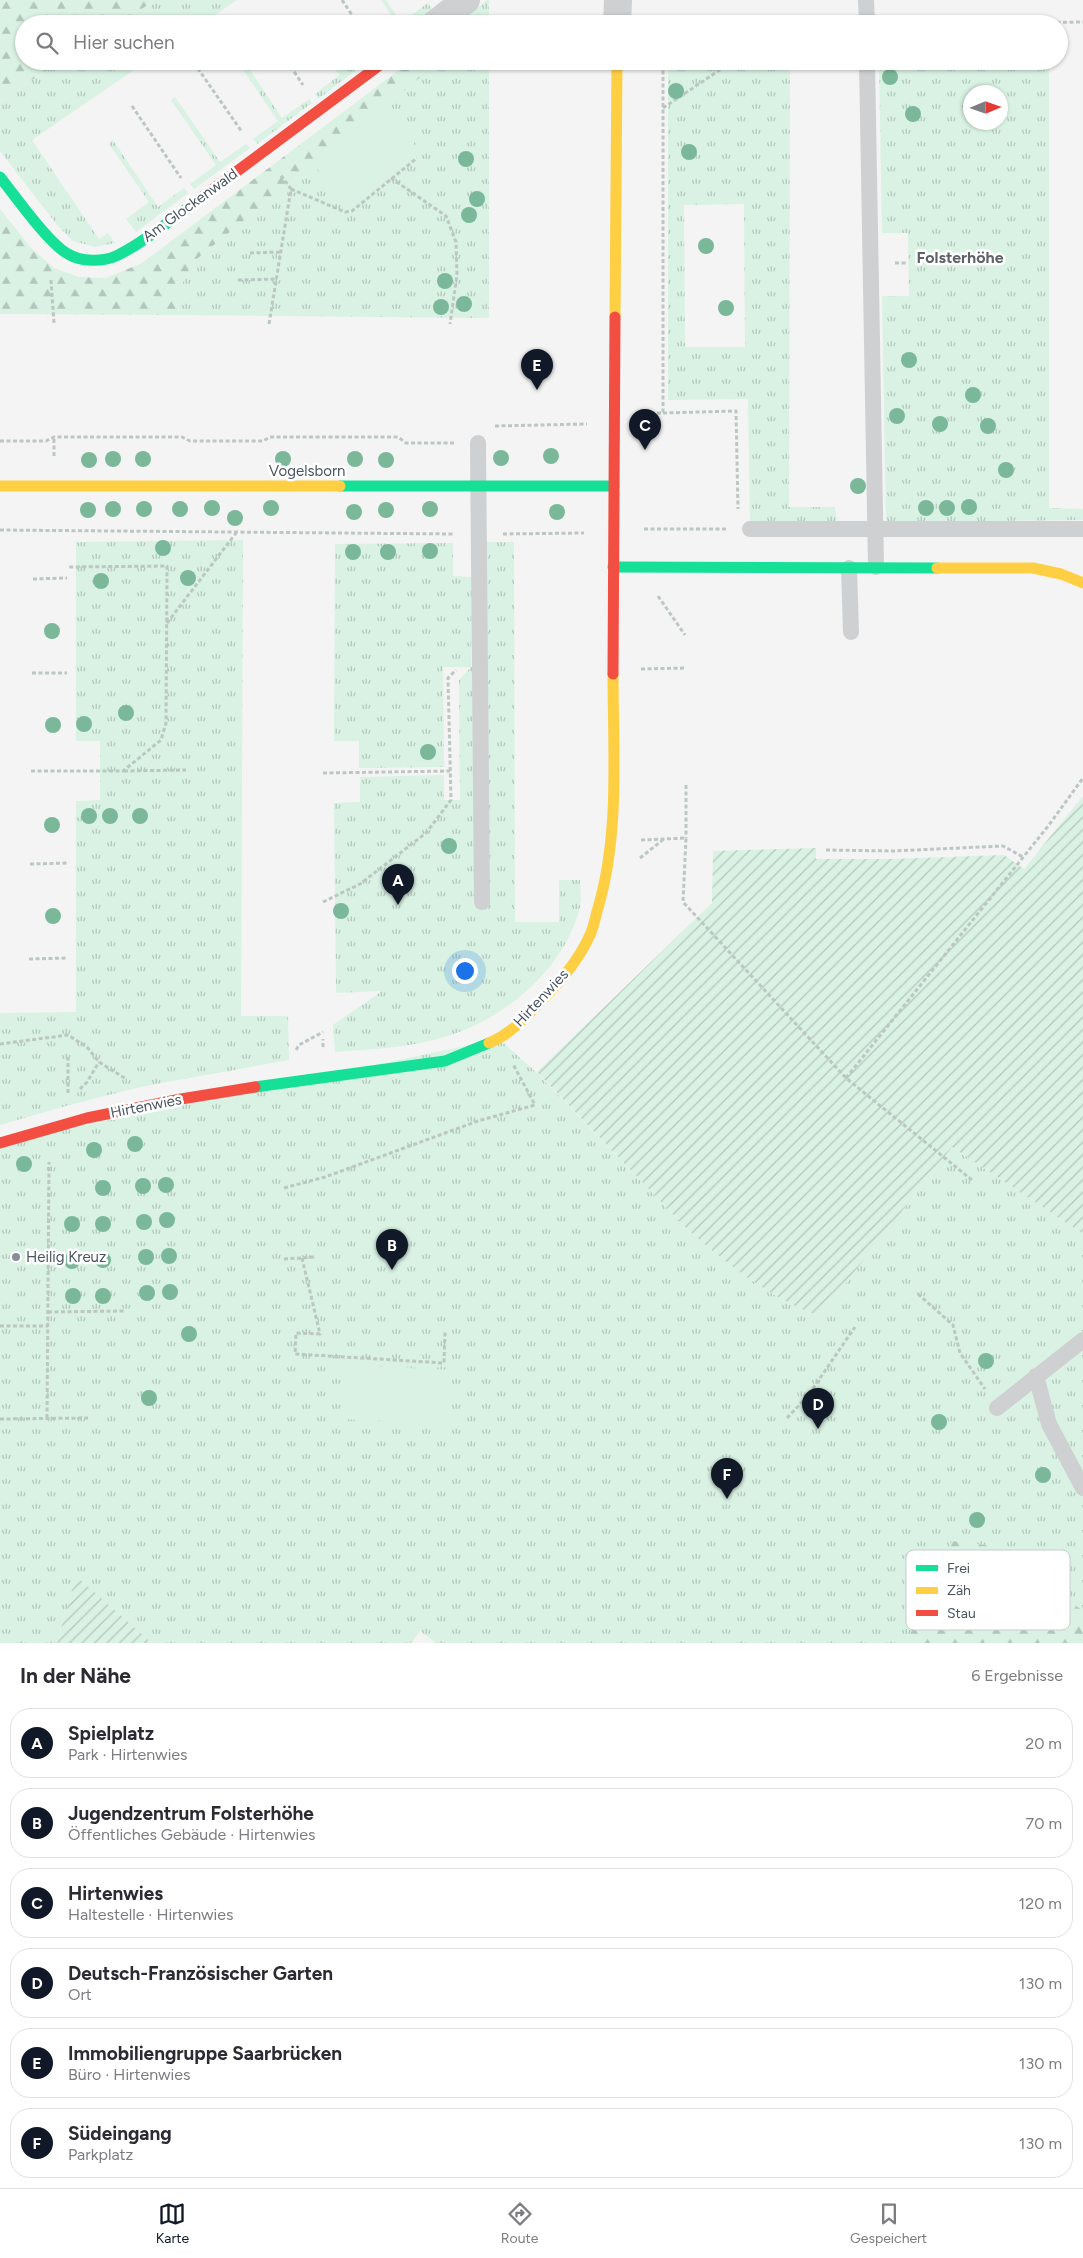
<!DOCTYPE html>
<html lang="de">
<meta charset="utf-8">
<style>
:root{--surface:#fff;--page:#f2f2f3;--text:#2b2b33;--muted:#7c7c81;--line:#e1e1e2;--accent:#111827}
body{margin:0;font-family:Figtree,sans-serif;background:var(--page);color:var(--text)}
.compass{position:absolute;left:963px;top:85px;width:45px;height:45px;border-radius:50%;background:var(--surface);box-shadow:0 1px 4px #0004;rotate:88deg}
.you{position:absolute;left:464px;top:970px;width:18px;height:18px;margin:-12px;border:4px solid #fff;border-radius:50%;background:#1a73e8;box-shadow:0 0 0 8px #1a73e833}
.badge{display:grid;place-items:center;width:32px;height:32px;border-radius:50%;background:var(--accent);color:#fff;font-size:16px;font-weight:700}
.pin{position:absolute;translate:-50% -41px;filter:drop-shadow(0 1px 2px #0008)}
.pin::after{content:'';position:absolute;top:26px;width:18px;height:15px;background:inherit;clip-path:polygon(0 0,100% 0,50% 100%)}
.list{margin:0;padding:0;list-style:none}
h2{display:flex;justify-content:space-between;align-items:center;height:65px;margin:0;padding:0 20px;font-size:21px}
h2 small{font-size:16px;font-weight:400;color:var(--muted)}
.list li{display:grid;grid-template-columns:32px 1fr auto;gap:15px;align-items:center;box-sizing:border-box;height:70px;margin:0 10px 10px;padding:0 10px;border:1px solid var(--line);border-radius:20px}
.list b{display:block;font-size:19px;white-space:nowrap}
.list p{margin:0;font-size:16px;white-space:nowrap;color:var(--muted)}
.list em{font-size:16px;font-style:normal;color:var(--muted)}
.icon{flex:none;width:28px;height:28px;fill:none;stroke:currentColor;stroke-width:2;stroke-linecap:round;stroke-linejoin:round}
.map{position:relative;flex:none;width:1083px;height:1643px;overflow:hidden}
.search{position:absolute;background:var(--surface);box-shadow:0 1px 4px #0004;left:15px;right:15px;top:15px;height:55px;display:flex;align-items:center;gap:12px;box-sizing:border-box;padding:0 18px;border-radius:28px;color:var(--muted);font-size:19px}
.sheet{height:545px;background:var(--surface)}
nav{display:flex;justify-content:space-around;align-items:center;box-sizing:border-box;height:70px;border-top:1px solid var(--line);background:var(--surface);font-size:14px;color:var(--muted)}
nav a{display:grid;justify-items:center;gap:2px}
nav .on{color:var(--accent)}
.map>svg:first-child{display:block}
.grass{fill:url(#grass-tufts);fill-rule:evenodd}
.forest{fill:url(#forest-firs)}
.garden{fill:url(#garden-furrows)}
.pitch{fill:#d9f2e3}
.lines{fill:none;stroke-linecap:round;stroke-linejoin:round}
.path{stroke:#bcc7c4;stroke-width:3;stroke-dasharray:4 2.5;stroke-linecap:butt}
.lane{stroke:#ced0d2;stroke-width:16}
.street{stroke:#ced0d2;stroke-width:28}
.fast{stroke:#16e098;stroke-width:11}
.slow{stroke:#ffcf43;stroke-width:11}
.jam{stroke:#f24e42;stroke-width:11}
.tree{fill:#7ab899}
.poi-dot{fill:#868d94;stroke:#fff;stroke-width:2}
.labels{text-anchor:middle;dominant-baseline:central;stroke-width:5;stroke-linejoin:round;paint-order:stroke}
.street-label{font-size:15px;fill:#4a5661;stroke:#fff}
.poi-label{font-size:15px;fill:#4a5661;stroke:#fff;text-anchor:start}
.neighbourhood-label{font-size:16px;font-weight:bold;fill:#5f6368;stroke:#fff}
.key{fill:#fff;stroke:#c9ccd0;stroke-width:1}
.key-label{font-size:14px;fill:#4a5661}
</style>
<div class="map">
<svg width="1083" height="1643" viewBox="0 0 1083 1643">
<defs>
<pattern id="grass-tufts" width="24" height="20" patternUnits="userSpaceOnUse" patternTransform="scale(1.25)"><rect width="24" height="20" fill="#d9f2e3"/><path d="M3 7l-1-3M5 7V3M7 7l1-3M15 17l-1-3M17 17v-4M19 17l1-3" fill="none" stroke="#b2c7bb"/></pattern>
<pattern id="forest-firs" width="22" height="20" patternUnits="userSpaceOnUse" patternTransform="scale(1.25)"><rect width="22" height="20" fill="#d9f2e3"/><path d="M5 1l3.5 6h-7zM16 11l3.5 6h-7z" fill="#b2c7bb"/></pattern>
<pattern id="garden-furrows" width="10" height="10" patternUnits="userSpaceOnUse" patternTransform="scale(1.25)"><rect width="10" height="10" fill="#d9f2e3"/><path d="M-1 1l2-2M0 10L10 0M9 11l2-2" fill="none" stroke="#b2c7bb"/></pattern>
</defs>
<rect width="100%" height="100%" fill="#f4f4f4"/>
<path class="grass" d="M155 0H237L202 24H119Z
M381 0H386L401 22 428 3 433 11 417 24H397Z
M487 0H489V24H458Z
M61 61H147L32 140 99 239 108 233 115 243 95 247 73 241 57 225 0 151V101Z
M237 61H244L282 118 309 99 312 103 257 144 253 139 278 121Z
M330 61H335L339 67 348 61H368L318 99 315 94 339 75Z
M439 61H489V318L178 315 180 288 193 262Z
M668 61H790L789 507H835L837 522H750L748 399 668 400ZM744 204 745 347H685L684 205Z
M879 61H1049V508L1083 509V520L886 522 882 296H909L908 233H882ZM970 92H1000V122H970Z
M175 97 220 162 246 144 250 148 194 189 190 184 216 165 171 100Z
M113 140 158 207 184 188 188 193 136 232 126 219 149 202 109 144Z
M243 540 241 1016H288L289 1060 140 1087 66 1106 0 1125V1013L76 1012V801L100 800V741H76V542Z
M486 542H514L515 922H559V880H580C580 890 582 902 579 911 561 973 502 1021 441 1038 407 1048 370 1049 335 1052L333 1025 382 991 336 993 334 803 360 802V777L444 775V800H460L459 680 471 667H443L444 767 359 768V741H334L335 544 453 543V576L472 577 471 667 487 666Z
M499 1039 537 1073 686 1228C722 1260 774 1302 820 1316L952 1147 1083 1234V1612L995 1546 952 1541 906 1643H436L420 1631 411 1643H152L76 1577 57 1643H0V1143Z"/>
<path class="forest" d="M0 0H155L119 24H24V61H61L0 101Z
M411 61 439 62 193 262 180 288 178 315 0 314V209L31 248 54 268 79 277 106 278 142 263Z
M952 1541 995 1546 1083 1611V1643H906Z"/>
<path class="garden" d="M1083 796V1234L952 1147 820 1316C774 1302 722 1260 686 1228L537 1072 712 903 713 851 816 848V859H892L1004 855 1024 869Z
M76 1576 152 1643H57Z"/>
<path class="pitch" d="M383 108 419 150 349 208 314 165Z
M343 1365 451 1370 448 1424 341 1419Z"/>
<g class="lines">
<path class="path" d="M342 0 358 24
M257 20 260 24
M946 24 1083 22
M287 61 303 85
M194 63 242 132
M132 106 181 178
M663 108 733 61
M391 178 446 216 456 242 457 275 450 324
M291 189 345 212 352 211 417 158
M250 253 281 252
M895 263H907
M51 280 54 323
M238 280 277 279
M269 324 291 189 280 174
M644 413H663V61
M663 413 736 411 738 509
M495 426 587 424
M0 441H46L54 437H182L190 441H263L270 437H398L406 443H455
M54 456V437
M644 529H728
M0 530 454 534
M503 534 584 533
M33 579 67 578
M658 596 685 635
M167 623 236 533
M641 669 686 668
M32 673H67
M31 771H123L161 740 166 723 167 566 67 567
M124 771 186 770
M323 773 450 771
M686 785V838
M641 840 686 838 683 902 846 1078 972 1180
M826 850 893 851 1003 846 1023 857
M640 858 664 839
M30 864 68 863
M323 902 360 884 426 833 451 800 448 678 456 670
M29 959 67 958
M0 1044 68 1035 87 1047 99 1062 126 1079
M323 1047V1039
M296 1050 299 1045 323 1032
M846 1078 1049 825 1083 778
M80 1089 87 1082 99 1062
M68 1093V1057
M284 1188 325 1177 478 1121 535 1105 513 1064
M302 1258 320 1334 296 1333 295 1354 444 1363 445 1331
M284 1259 315 1257
M918 1294 953 1325 960 1353 985 1389
M48 1312 125 1311
M0 1326H48
M47 1418 49 1162
M787 1418 807 1397 855 1327
M0 1419 88 1418"/>
<path class="lane" d="M866 0 867 24
M867 61 876 567
M478 443 482 902
M750 529H1083
M849 568 851 632
M1036 1376 1049 1424 1083 1488
M997 1408 1083 1340"/>
<path class="street" d="M435 24 466 0
M617 24 618 0"/>
<path class="fast" d="M0 177C15 196 49 244 68 254 81 262 103 262 116 256 142 244 166 223 189 207
M340 486H614
M613 567 937 568
M255 1087 445 1061 489 1043"/>
<path class="slow" d="M615 317 617 61
M0 486H340
M937 568H1033L1061 574 1083 583
M489 1043C511 1034 526 1017 542 1000 560 982 578 961 589 937 594 928 595 917 598 908 620 833 613 752 613 674"/>
<path class="jam" d="M189 207 385 61
M613 674 615 317
M0 1143 87 1118 181 1099 255 1087"/>
</g>
<g class="tree">
<circle cx="890" cy="77" r="8"/>
<circle cx="676" cy="91" r="8"/>
<circle cx="913" cy="114" r="8"/>
<circle cx="689" cy="152" r="8"/>
<circle cx="466" cy="159" r="8"/>
<circle cx="477" cy="199" r="8"/>
<circle cx="469" cy="215" r="8"/>
<circle cx="706" cy="246" r="8"/>
<circle cx="445" cy="281" r="8"/>
<circle cx="464" cy="304" r="8"/>
<circle cx="441" cy="307" r="8"/>
<circle cx="726" cy="308" r="8"/>
<circle cx="909" cy="360" r="8"/>
<circle cx="973" cy="395" r="8"/>
<circle cx="897" cy="416" r="8"/>
<circle cx="940" cy="424" r="8"/>
<circle cx="988" cy="426" r="8"/>
<circle cx="551" cy="456" r="8"/>
<circle cx="501" cy="458" r="8"/>
<circle cx="113" cy="459" r="8"/>
<circle cx="143" cy="459" r="8"/>
<circle cx="283" cy="459" r="8"/>
<circle cx="355" cy="459" r="8"/>
<circle cx="89" cy="460" r="8"/>
<circle cx="386" cy="460" r="8"/>
<circle cx="1006" cy="470" r="8"/>
<circle cx="858" cy="486" r="8"/>
<circle cx="969" cy="507" r="8"/>
<circle cx="212" cy="508" r="8"/>
<circle cx="271" cy="508" r="8"/>
<circle cx="926" cy="508" r="8"/>
<circle cx="947" cy="508" r="8"/>
<circle cx="113" cy="509" r="8"/>
<circle cx="144" cy="509" r="8"/>
<circle cx="180" cy="509" r="8"/>
<circle cx="430" cy="509" r="8"/>
<circle cx="88" cy="510" r="8"/>
<circle cx="386" cy="510" r="8"/>
<circle cx="354" cy="512" r="8"/>
<circle cx="557" cy="512" r="8"/>
<circle cx="235" cy="518" r="8"/>
<circle cx="163" cy="548" r="8"/>
<circle cx="430" cy="551" r="8"/>
<circle cx="353" cy="552" r="8"/>
<circle cx="388" cy="552" r="8"/>
<circle cx="188" cy="578" r="8"/>
<circle cx="101" cy="581" r="8"/>
<circle cx="52" cy="631" r="8"/>
<circle cx="126" cy="713" r="8"/>
<circle cx="84" cy="724" r="8"/>
<circle cx="53" cy="725" r="8"/>
<circle cx="428" cy="752" r="8"/>
<circle cx="89" cy="816" r="8"/>
<circle cx="110" cy="816" r="8"/>
<circle cx="140" cy="816" r="8"/>
<circle cx="52" cy="825" r="8"/>
<circle cx="449" cy="846" r="8"/>
<circle cx="341" cy="911" r="8"/>
<circle cx="53" cy="916" r="8"/>
<circle cx="135" cy="1144" r="8"/>
<circle cx="94" cy="1150" r="8"/>
<circle cx="24" cy="1164" r="8"/>
<circle cx="166" cy="1185" r="8"/>
<circle cx="143" cy="1186" r="8"/>
<circle cx="103" cy="1188" r="8"/>
<circle cx="167" cy="1220" r="8"/>
<circle cx="144" cy="1222" r="8"/>
<circle cx="72" cy="1224" r="8"/>
<circle cx="103" cy="1224" r="8"/>
<circle cx="169" cy="1256" r="8"/>
<circle cx="146" cy="1257" r="8"/>
<circle cx="103" cy="1260" r="8"/>
<circle cx="72" cy="1261" r="8"/>
<circle cx="170" cy="1292" r="8"/>
<circle cx="147" cy="1293" r="8"/>
<circle cx="73" cy="1296" r="8"/>
<circle cx="103" cy="1296" r="8"/>
<circle cx="189" cy="1334" r="8"/>
<circle cx="986" cy="1361" r="8"/>
<circle cx="149" cy="1398" r="8"/>
<circle cx="939" cy="1422" r="8"/>
<circle cx="1043" cy="1475" r="8"/>
<circle cx="977" cy="1520" r="8"/>
</g>
<circle class="poi-dot" cx="16" cy="1257" r="5"/>
<g class="labels">
<g class="street-label">
<text transform="translate(190 205) rotate(-36)">Am Glockenwald</text>
<text x="307" y="471">Vogelsborn</text>
<text transform="translate(541 998) rotate(-47)">Hirtenwies</text>
<text transform="translate(146 1106) rotate(-11)">Hirtenwies</text>
</g>
<g class="poi-label">
<text x="26" y="1257">Heilig Kreuz</text>
</g>
<g class="neighbourhood-label">
<text x="960" y="257">Folsterhöhe</text>
</g>
</g>
<rect x="906" y="1550" width="164" height="80" rx="8" class="key"/>
<rect x="916" y="1565" width="22" height="6" fill="#16e098"/>
<rect x="916" y="1587" width="22" height="7" fill="#ffcf43"/>
<rect x="916" y="1610" width="22" height="6" fill="#f24e42"/>
<g class="key-label">
<text x="947" y="1573">Frei</text>
<text x="947" y="1595">Zäh</text>
<text x="947" y="1618">Stau</text>
</g>
</svg>
<svg class="compass" viewBox="-18 -18 36 36"><path d="M0-13l5 13h-10z" fill="#e53935"/><path d="M0 13l5-13h-10z" fill="#7c7c81"/></svg>
<div class="you"></div>
<div class="pin badge" style="left:398px;top:905px">A</div>
<div class="pin badge" style="left:392px;top:1270px">B</div>
<div class="pin badge" style="left:645px;top:450px">C</div>
<div class="pin badge" style="left:818px;top:1429px">D</div>
<div class="pin badge" style="left:537px;top:390px">E</div>
<div class="pin badge" style="left:727px;top:1499px">F</div>
<div class="search"><svg class="icon" aria-label="search" viewBox="0 0 24 24"><circle cx="10" cy="10" r="6"/><path d="M15 15l6 6"/></svg>Hier suchen</div>
</div>
<section class="sheet">
<h2>In der Nähe<small>6 Ergebnisse</small></h2>
<ul class="list">
<li><span class="badge">A</span><div><b>Spielplatz</b><p>Park · Hirtenwies</p></div><em>20 m</em></li>
<li><span class="badge">B</span><div><b>Jugendzentrum Folsterhöhe</b><p>Öffentliches Gebäude · Hirtenwies</p></div><em>70 m</em></li>
<li><span class="badge">C</span><div><b>Hirtenwies</b><p>Haltestelle · Hirtenwies</p></div><em>120 m</em></li>
<li><span class="badge">D</span><div><b>Deutsch-Französischer Garten</b><p>Ort</p></div><em>130 m</em></li>
<li><span class="badge">E</span><div><b>Immobiliengruppe Saarbrücken</b><p>Büro · Hirtenwies</p></div><em>130 m</em></li>
<li><span class="badge">F</span><div><b>Südeingang</b><p>Parkplatz</p></div><em>130 m</em></li>
</ul>
</section>
<nav>
<a class="on"><svg class="icon" aria-label="map" viewBox="0 0 24 24"><path d="M3 6l6-2 6 2 6-2v14l-6 2-6-2-6 2zM9 4v14M15 6v14"/></svg>Karte</a>
<a><svg class="icon" aria-label="directions" viewBox="0 0 24 24"><path d="M12 3l9 9-9 9-9-9zM9 14v-3h6M13 9l2 2-2 2"/></svg>Route</a>
<a><svg class="icon" aria-label="saved" viewBox="0 0 24 24"><path d="M7 4h10v16l-5-4-5 4z"/></svg>Gespeichert</a>
</nav>
